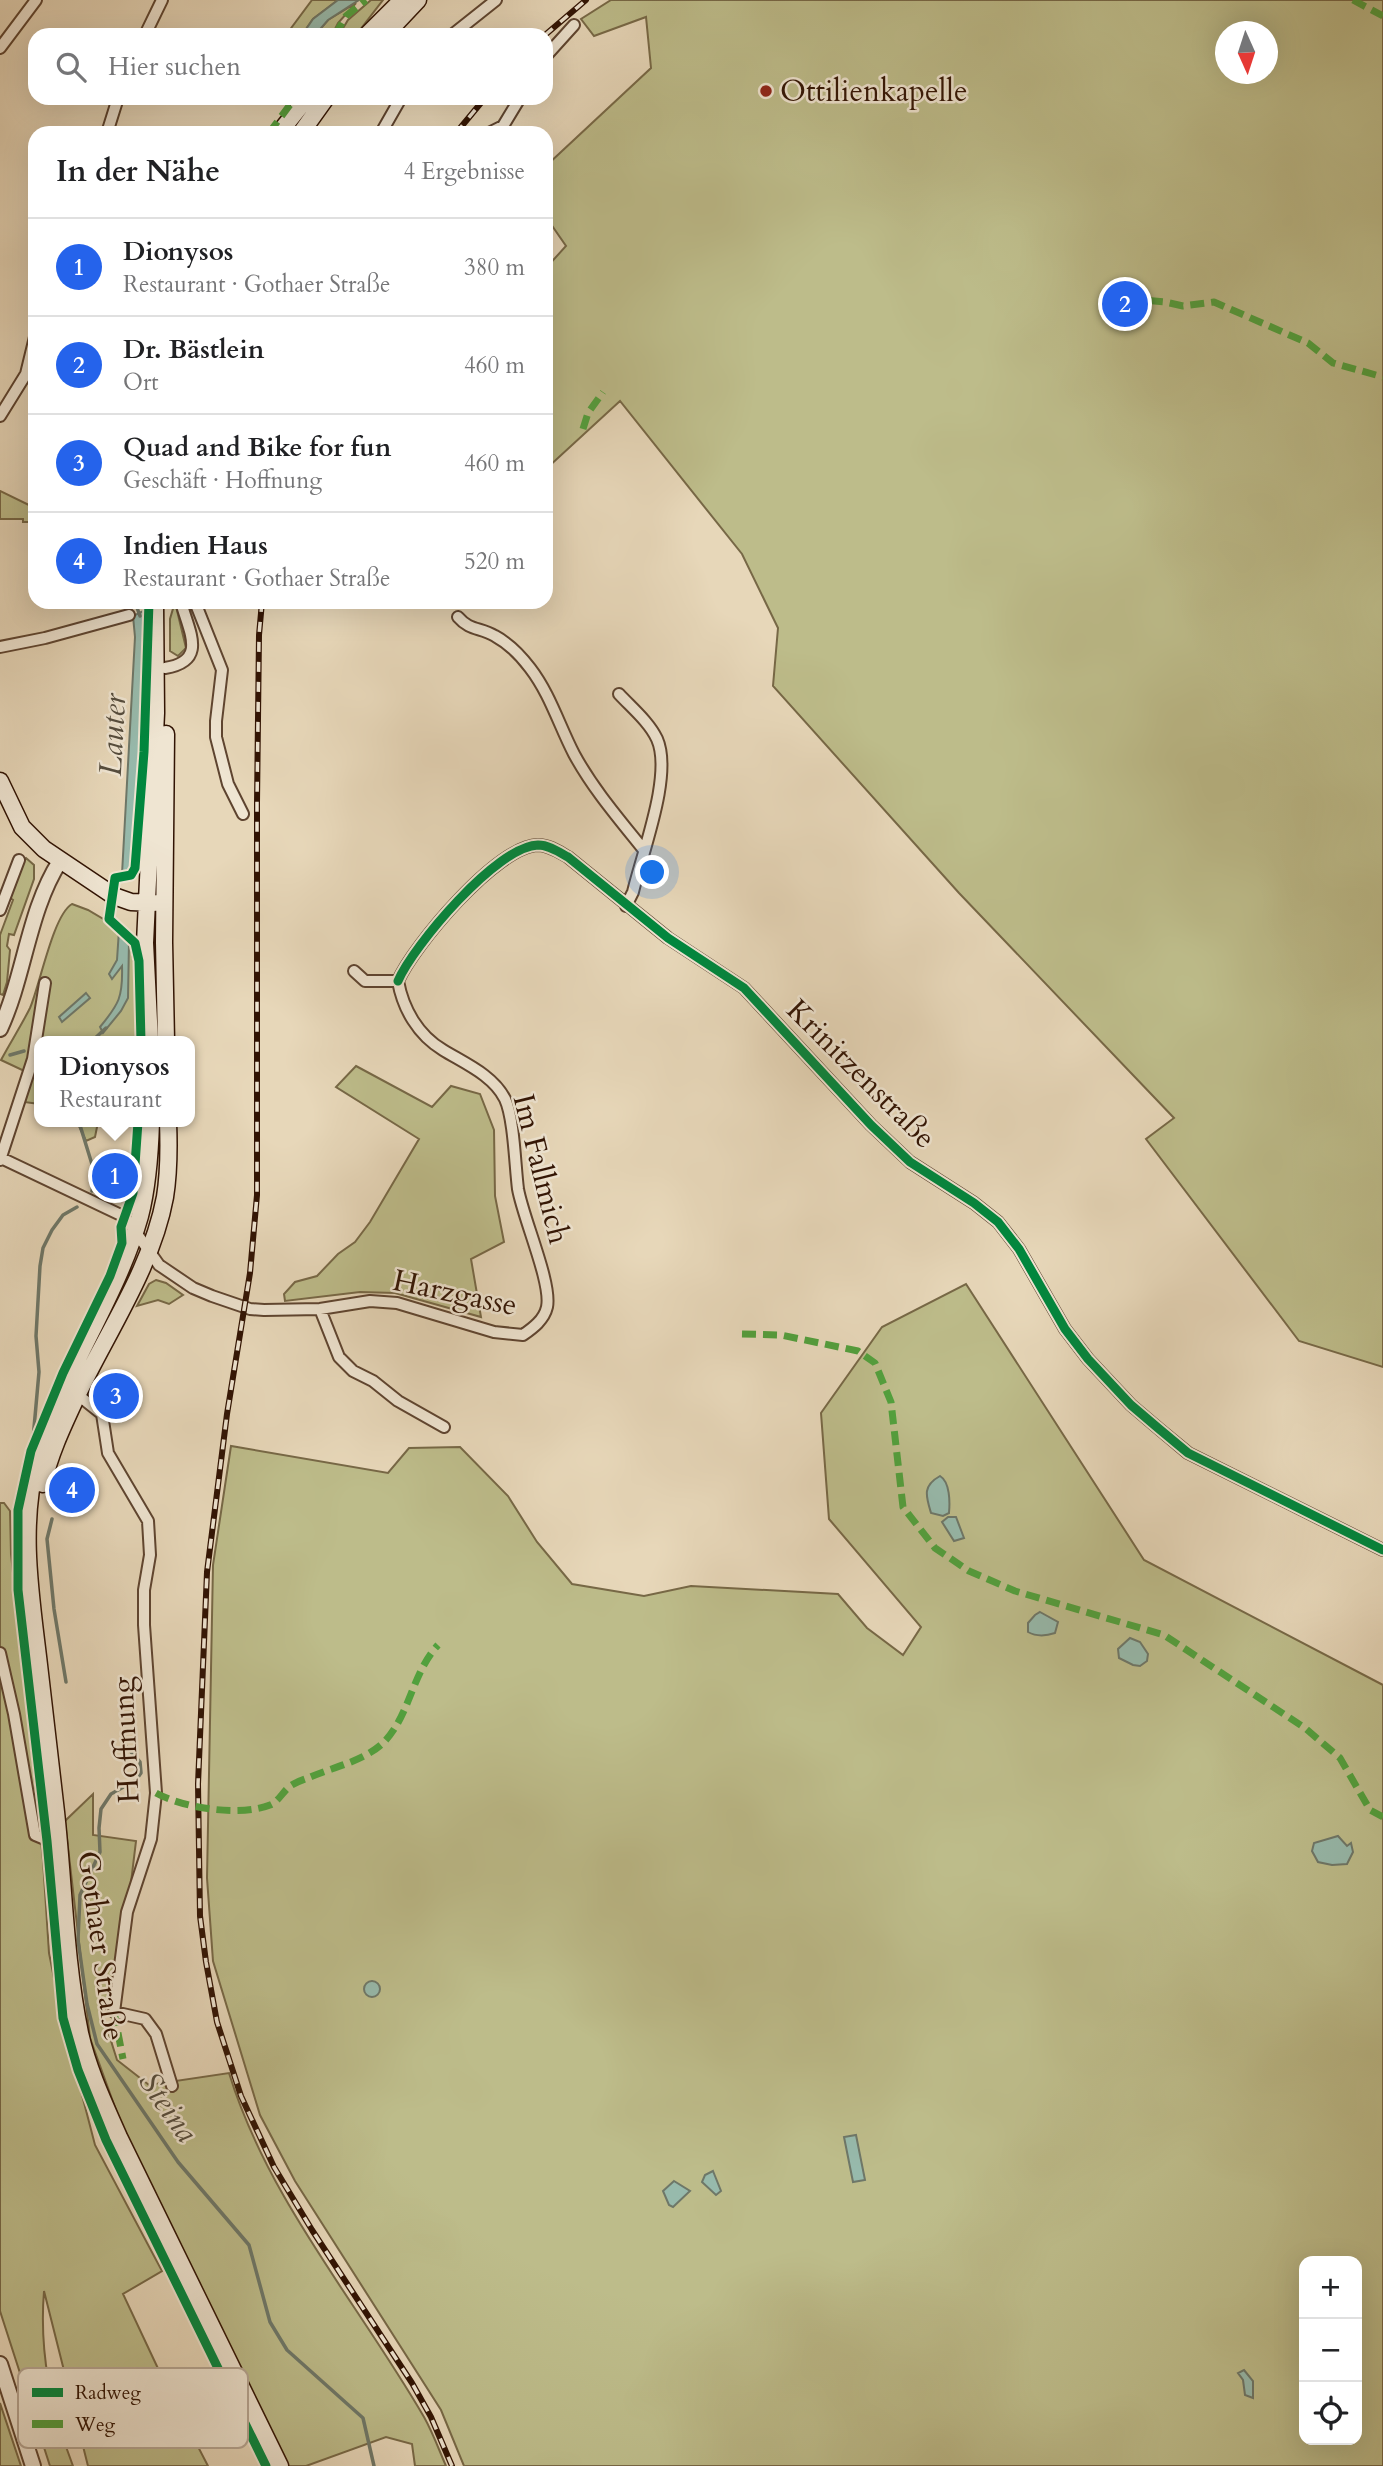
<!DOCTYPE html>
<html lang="de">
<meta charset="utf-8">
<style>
:root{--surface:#fff;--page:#f6f6f6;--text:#202124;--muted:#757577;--line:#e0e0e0;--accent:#2563eb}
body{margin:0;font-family:Cardo,serif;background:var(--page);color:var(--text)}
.controls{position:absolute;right:21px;bottom:21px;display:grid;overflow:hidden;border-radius:14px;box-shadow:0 7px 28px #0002}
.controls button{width:63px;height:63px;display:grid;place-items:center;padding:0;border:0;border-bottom:2px solid var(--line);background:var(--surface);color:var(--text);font:35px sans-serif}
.compass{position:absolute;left:1215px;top:21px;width:63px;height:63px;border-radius:50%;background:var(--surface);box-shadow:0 7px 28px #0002;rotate:177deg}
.you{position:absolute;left:653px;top:873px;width:24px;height:24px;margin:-18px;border:5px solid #fff;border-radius:50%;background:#1a73e8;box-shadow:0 0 0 10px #1a73e833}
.badge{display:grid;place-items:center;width:46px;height:46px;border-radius:50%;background:var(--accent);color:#fff;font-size:23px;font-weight:700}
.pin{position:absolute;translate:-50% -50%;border:4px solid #fff;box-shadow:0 2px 7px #0006}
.popup{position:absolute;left:34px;top:1036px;width:161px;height:91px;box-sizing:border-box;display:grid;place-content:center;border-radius:14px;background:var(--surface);filter:drop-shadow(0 2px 5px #0005);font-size:23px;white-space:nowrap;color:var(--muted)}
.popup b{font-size:26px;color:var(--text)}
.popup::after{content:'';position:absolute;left:50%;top:100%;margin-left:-14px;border:14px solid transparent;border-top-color:var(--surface)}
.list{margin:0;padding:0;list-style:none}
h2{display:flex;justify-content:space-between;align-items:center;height:91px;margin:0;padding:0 28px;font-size:30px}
h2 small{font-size:23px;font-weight:400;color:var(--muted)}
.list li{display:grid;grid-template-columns:46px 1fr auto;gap:21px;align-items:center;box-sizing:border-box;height:98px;padding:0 28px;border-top:2px solid var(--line)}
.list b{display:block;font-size:26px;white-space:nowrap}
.list p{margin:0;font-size:23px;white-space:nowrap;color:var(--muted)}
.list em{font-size:23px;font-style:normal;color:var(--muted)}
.icon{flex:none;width:38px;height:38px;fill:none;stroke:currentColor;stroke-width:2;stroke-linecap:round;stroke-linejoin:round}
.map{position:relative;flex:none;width:1383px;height:2466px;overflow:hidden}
.search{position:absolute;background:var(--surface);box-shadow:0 7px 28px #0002;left:28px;top:28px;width:525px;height:77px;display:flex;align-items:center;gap:18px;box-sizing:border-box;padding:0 24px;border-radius:21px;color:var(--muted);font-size:26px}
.panel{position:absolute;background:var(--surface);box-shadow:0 7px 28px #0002;left:28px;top:126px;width:525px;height:483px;border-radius:21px}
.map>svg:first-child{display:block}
.green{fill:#bdbc8a;stroke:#776846;stroke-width:2;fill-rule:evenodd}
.water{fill:#97baac;stroke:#6e7768;stroke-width:2}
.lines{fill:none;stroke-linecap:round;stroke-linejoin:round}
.stream{stroke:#6e7768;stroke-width:3.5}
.minor-casing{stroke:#5e4430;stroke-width:14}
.tertiary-casing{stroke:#5e4430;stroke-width:18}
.secondary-casing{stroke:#311303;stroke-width:19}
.minor{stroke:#efe5d2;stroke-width:10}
.tertiary{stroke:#efe5d2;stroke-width:14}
.secondary{stroke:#efe5d2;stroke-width:16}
.rail-casing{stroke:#311303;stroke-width:6}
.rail{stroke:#efe5d2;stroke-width:3.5;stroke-dasharray:10;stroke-linecap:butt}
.quiet{stroke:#52a03d;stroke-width:7;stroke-dasharray:14 7;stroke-linecap:butt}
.cycleway-casing{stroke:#efe5d2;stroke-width:13}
.cycleway{stroke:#00873e;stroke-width:9}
.poi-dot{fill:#8f2418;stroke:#efe5d2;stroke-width:2.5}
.labels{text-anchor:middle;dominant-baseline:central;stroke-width:5;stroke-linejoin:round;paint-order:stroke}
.poi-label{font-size:30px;fill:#311303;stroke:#efe5d2;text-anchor:start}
.street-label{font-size:30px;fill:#311303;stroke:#efe5d2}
.water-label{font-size:32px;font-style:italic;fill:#554d3e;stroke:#efe5d2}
.key{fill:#efe5d2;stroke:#b6a694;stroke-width:2}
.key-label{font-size:19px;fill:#311303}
</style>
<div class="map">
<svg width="1383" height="2466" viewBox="0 0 1383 2466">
<rect width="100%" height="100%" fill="#e7d7b9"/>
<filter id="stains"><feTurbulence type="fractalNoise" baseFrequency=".00286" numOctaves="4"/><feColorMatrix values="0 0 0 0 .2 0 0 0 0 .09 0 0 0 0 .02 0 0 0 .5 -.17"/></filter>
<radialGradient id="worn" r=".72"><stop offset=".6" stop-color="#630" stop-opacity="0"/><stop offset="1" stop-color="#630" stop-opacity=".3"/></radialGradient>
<path class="green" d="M312 0H338L313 19 302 35H286Z
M371 0H383L356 35H339L348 20Z
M611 0H1383V1367L1299 1341 1146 1139 1174 1118 959 893 773 686 778 628 742 554 620 401 546 469V268L566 246 546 217V166L651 68 646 17 594 36 581 19ZM1226 32H1268V74H1226Z
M356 3 338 23 332 35H315L328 20Z
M0 491 35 508V522H23V519H0Z
M175 602 186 648 178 656 170 651V619Z
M26 858 34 865V879L14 935 9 934 7 946 10 950 7 982 3 995 0 994V935L13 900 7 896 21 862Z
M72 904 88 910 115 926 129 941 136 971 138 1041H40V1104L24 1102 33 1075 1 1060C10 1043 21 1026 30 1008 40 985 53 915 72 904Z
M356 1066 432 1107 451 1086 480 1094 494 1130 495 1196 504 1242 471 1259 481 1317 395 1293 360 1292 285 1301 284 1294 295 1282 317 1276 338 1254 355 1242 370 1222 419 1139 336 1087Z
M77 1122H98L95 1137 86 1141Z
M156 1280 166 1283 183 1295 169 1304 158 1300 137 1306 149 1284Z
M966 1284 1144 1560 1383 1685V2466H464L441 2410 295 2181 260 2115 213 1961 207 1878 213 1565 231 1446 388 1473 409 1448 460 1447 508 1496 537 1542 572 1584 644 1596 691 1586 838 1594 867 1628 903 1655 921 1627 829 1519 821 1413 882 1327ZM1304 2261H1357V2440H1304Z
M0 1503H4L10 1511 11 1554 43 1860 49 1953 62 2018 95 2145 162 2271 123 2294 162 2377 208 2466H88L44 2291C39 2353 51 2409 73 2466H50L0 2311Z
M93 1794V1835L136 1841 117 1998 102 2012 117 2060 149 2085 229 2073C268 2200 358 2303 424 2417 433 2433 439 2450 446 2466H415L412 2444 386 2437 306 2466H288L125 2135 90 2038 65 1821Z
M0 2403 21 2466H0Z"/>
<path class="water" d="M338 0H359L328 20 315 35H302L313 19Z
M143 611 144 656 140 755 132 869 122 874 135 637 133 616Z
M119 930 129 941 128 998 121 1011 103 1033 100 1027C119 1004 123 997 122 966L112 979 109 974 117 960Z
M86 993 90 998 62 1022 59 1017Z
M940 1476C950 1482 950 1502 949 1513L943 1516 931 1513C926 1496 922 1486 940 1476Z
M948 1517H956L964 1538 954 1541 942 1522Z
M1040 1612 1058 1622 1055 1633C1046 1636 1037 1637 1028 1632V1623L1035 1615Z
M1130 1638 1140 1642 1148 1654 1147 1661 1140 1666 1133 1665 1119 1658 1118 1649Z
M1338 1836 1347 1846 1351 1843 1353 1852 1347 1864 1332 1865 1318 1862 1312 1851 1314 1843Z
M364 1989a8 8 0 1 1 16 0a8 8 0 1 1-16 0Z
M856 2135 865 2180 853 2182 844 2137Z
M713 2171 721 2191 716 2195 702 2182 705 2175Z
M674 2181 690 2191 673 2207 669 2205 663 2191Z
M1244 2370 1253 2381V2398L1245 2395 1243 2380 1238 2373Z"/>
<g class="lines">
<path class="stream" d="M135 602 140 616
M92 1041 106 1028
M10 1055 24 1051
M79 1122 95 1174 92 1191
M33 1439 39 1372 36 1336 40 1266 43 1248 52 1230 63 1215 77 1207
M52 1519 47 1539 54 1609 66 1682
M124 1744 140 1762 141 1773 136 1780 111 1794 101 1809 99 1828 100 1852 80 1895 78 1940 87 2004 97 2044 178 2162 249 2245 270 2322 287 2350 363 2418 374 2466"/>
<g class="minor-casing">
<path id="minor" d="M145 35 162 0
M452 35 496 0
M0 48 36 0
M546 56 574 25
M107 133 118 98
M381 133 401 98
M489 133 503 126 520 98
M0 416 26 374 35 337
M195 602 222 670 216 721V737L228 784 243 814
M458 617C470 631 480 627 495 636 508 643 521 656 530 668 550 694 559 725 574 754 593 789 619 819 643 849
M0 647 45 638 129 615
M165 668C208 661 189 632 181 602
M619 694C632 708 649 722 657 739 673 775 642 853 633 892L626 906
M0 910 19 860
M354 971 365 981H398
M398 981C413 946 497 846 538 845 549 845 559 852 568 857L668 938 744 988 871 1125 910 1162 974 1203 998 1222 1019 1249 1065 1329 1088 1359 1131 1405 1158 1428 1188 1453 1383 1550
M1 1158 125 1217 159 1265 193 1288 212 1296 250 1309 264 1310 320 1309 370 1301 397 1303 494 1332 523 1335C533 1328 544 1320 547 1307 552 1283 523 1218 518 1189 515 1166 514 1118 505 1099 493 1075 464 1063 443 1050 418 1035 403 1009 398 981
M0 1160 33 1059 45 983
M320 1309 339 1357 353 1371 373 1381 398 1401 444 1427
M73 1391 102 1414 108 1453 148 1521 150 1555 144 1590V1625L156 1793 151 1839 127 1912 114 2012 145 2019 156 2034 172 2086
M0 1653 14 1714 35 1835 59 1845"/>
</g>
<g class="tertiary-casing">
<path id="tertiary" d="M0 1029C25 975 28 911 60 861
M0 2364 33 2466"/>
</g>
<g class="secondary-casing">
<path id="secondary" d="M367 35 402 0
M385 35 418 0
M279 133 307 98
M301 133 326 98
M0 781 22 827 44 849 114 896 131 902 154 903
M150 1041 145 943 156 713 155 602
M166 1041 164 942 166 734
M151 1122C150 1154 148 1185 140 1216 116 1301 60 1375 37 1460 19 1528 31 1596 39 1665 45 1714 50 1763 56 1812 64 1886 65 1960 80 2033 88 2069 104 2103 119 2137L280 2466
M43 1484C50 1453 63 1426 76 1398 106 1334 152 1268 165 1197 169 1172 169 1147 168 1122"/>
</g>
<use href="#minor" class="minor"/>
<use href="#tertiary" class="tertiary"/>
<use href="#secondary" class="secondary"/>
<g class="rail-casing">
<path id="rail" d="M545 35 586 0
M456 133 485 98
M262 602 259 635 257 803V1195L250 1273 227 1414 207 1572 198 1784 200 1916 206 1962 217 2022 241 2096 274 2167 312 2230 412 2383 431 2417 452 2466"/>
</g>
<use href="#rail" class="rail"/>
<path class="quiet" d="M1353 0 1383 16
M335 35 346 16 366 0
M269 133 295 98
M1107 297 1165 302 1183 306 1214 302 1308 343 1333 363 1383 377
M583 429 588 413 603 392
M742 1334 781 1335 858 1351 875 1363 891 1402 903 1507 935 1548 969 1571 1015 1591 1164 1635 1305 1728 1340 1758 1370 1810 1383 1817
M156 1793C183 1808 240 1817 270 1805 278 1802 282 1793 289 1787 294 1783 302 1780 308 1778 333 1767 365 1761 384 1742 410 1715 412 1673 438 1645
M114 2012 123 2059"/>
<g class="cycleway-casing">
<path id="cycleway" d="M398 981C413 946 497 846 538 845 549 845 559 852 568 857L668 938 744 988 871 1125 910 1162 974 1203 998 1222 1019 1249 1065 1329 1088 1359 1131 1405 1158 1428 1188 1453 1383 1550
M141 1041 139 961 135 943 109 919 115 878 131 875 135 868 144 752 149 602
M138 1122 133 1193 121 1227 122 1243 110 1276 63 1373 31 1451 18 1510V1590L47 1841 63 2018 78 2070 106 2140 266 2466"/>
</g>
<use href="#cycleway" class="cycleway"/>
</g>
<circle class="poi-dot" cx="766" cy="91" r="7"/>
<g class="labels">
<g class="poi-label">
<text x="780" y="91">Ottilienkapelle</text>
</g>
<g class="street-label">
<text transform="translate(861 1074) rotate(45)">Krinitzenstraße</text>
<text transform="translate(541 1169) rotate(76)">Im Fallmich</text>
<text transform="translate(455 1293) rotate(12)">Harzgasse</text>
<text transform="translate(126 1740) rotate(-93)">Hoffnung</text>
<text transform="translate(101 1946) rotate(82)">Gothaer Straße</text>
</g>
<g class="water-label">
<text transform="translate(113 735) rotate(-87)">Lauter</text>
<text transform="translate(168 2107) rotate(55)">Steina</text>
</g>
</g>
<rect x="18" y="2368" width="230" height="80" rx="10" class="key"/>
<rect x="32" y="2388" width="31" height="9" fill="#00873e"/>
<rect x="32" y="2420" width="31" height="8" fill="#52a03d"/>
<g class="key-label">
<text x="75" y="2399">Radweg</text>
<text x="75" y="2431">Weg</text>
</g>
<rect width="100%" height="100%" filter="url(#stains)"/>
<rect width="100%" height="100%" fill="url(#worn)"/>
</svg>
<div class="controls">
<button>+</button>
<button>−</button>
<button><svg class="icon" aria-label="locate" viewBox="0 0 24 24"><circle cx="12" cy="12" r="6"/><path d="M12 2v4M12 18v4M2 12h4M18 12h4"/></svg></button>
</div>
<svg class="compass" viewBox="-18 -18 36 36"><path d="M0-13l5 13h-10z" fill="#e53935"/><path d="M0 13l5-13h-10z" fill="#757577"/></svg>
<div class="you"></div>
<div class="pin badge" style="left:115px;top:1176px">1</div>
<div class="popup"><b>Dionysos</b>Restaurant</div>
<div class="pin badge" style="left:1125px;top:304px">2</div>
<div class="pin badge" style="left:116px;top:1396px">3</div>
<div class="pin badge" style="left:72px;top:1490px">4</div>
<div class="search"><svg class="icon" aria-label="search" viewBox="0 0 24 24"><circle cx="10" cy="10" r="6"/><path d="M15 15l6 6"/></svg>Hier suchen</div>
<section class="panel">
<h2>In der Nähe<small>4 Ergebnisse</small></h2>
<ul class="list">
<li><span class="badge">1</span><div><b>Dionysos</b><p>Restaurant · Gothaer Straße</p></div><em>380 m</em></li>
<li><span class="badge">2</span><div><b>Dr. Bästlein</b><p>Ort</p></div><em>460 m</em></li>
<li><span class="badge">3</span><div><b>Quad and Bike for fun</b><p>Geschäft · Hoffnung</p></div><em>460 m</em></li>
<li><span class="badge">4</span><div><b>Indien Haus</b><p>Restaurant · Gothaer Straße</p></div><em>520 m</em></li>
</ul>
</section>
</div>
